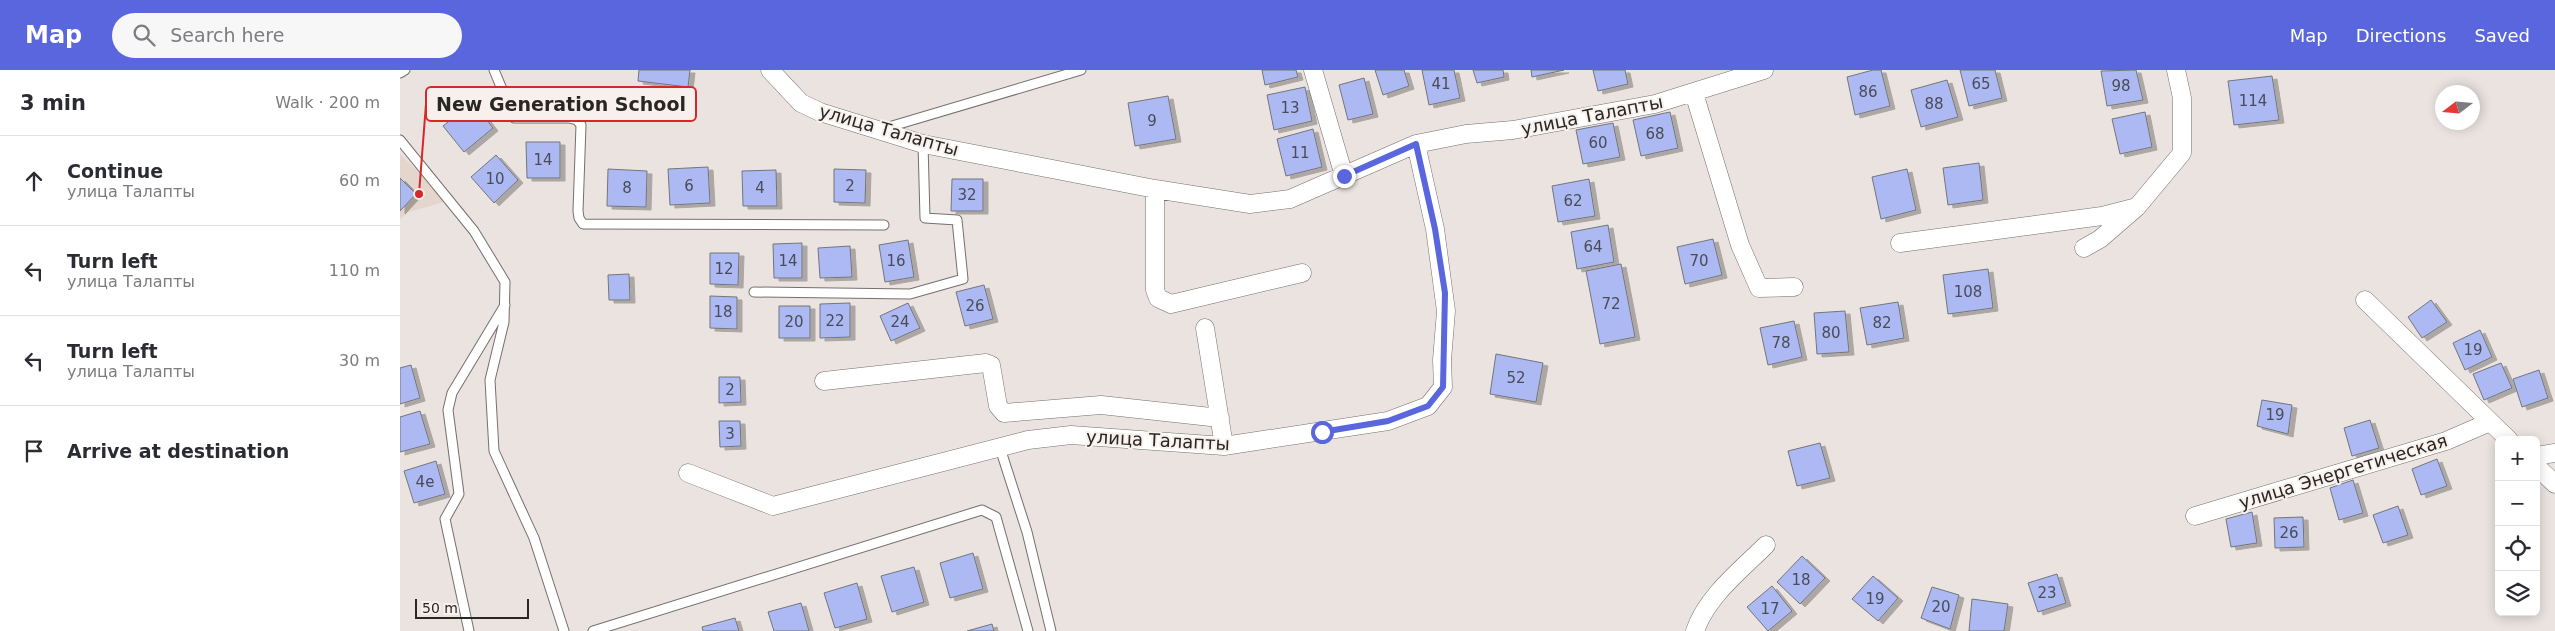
<!DOCTYPE html>
<meta charset="utf-8">
<style>
:root{--surface:#fff;--page:#f7f7f7;--text:#2b2b33;--muted:#7c7c81;--line:#e1e1e2;--accent:#5966dd}
body{margin:0;font-family:"DejaVu Sans",sans-serif;background:var(--page);color:var(--text)}
.controls{position:absolute;right:15px;bottom:15px;display:grid;overflow:hidden;border-radius:8px;box-shadow:0 2px 12px #0003}
.controls button{width:45px;height:45px;display:grid;place-items:center;padding:0;border:0;border-bottom:1px solid var(--line);background:var(--surface);color:var(--text);font:25px sans-serif}
.compass{position:absolute;left:2035px;top:15px;width:45px;height:45px;border-radius:50%;background:var(--surface);box-shadow:0 2px 12px #0003;rotate:254deg}
.scale{position:absolute;left:15px;bottom:12px;width:114px;box-sizing:border-box;padding-left:5px;border:2px solid #292725;border-top:0;font-size:14px;line-height:18px;white-space:nowrap;color:#292725;-webkit-text-stroke:4px #f7f0ec;paint-order:stroke}
.stop{position:absolute;width:15px;height:15px;margin:-11px;border:4px solid #5966dd;border-radius:50%;background:#fff}
.stop.end{background:#5966dd;border-color:#fff;box-shadow:0 1px 5px #0008}
.list{margin:0;padding:0;list-style:none}
h2{display:flex;justify-content:space-between;align-items:center;height:65px;margin:0;padding:0 20px;font-size:21px}
h2 small{font-size:16px;font-weight:400;color:var(--muted)}
.list li{display:grid;grid-template-columns:32px 1fr auto;gap:15px;align-items:center;box-sizing:border-box;height:90px;padding:0 20px;border-top:1px solid var(--line)}
.list b{display:block;font-size:19px;white-space:nowrap}
.list p{margin:0;font-size:16px;white-space:nowrap;color:var(--muted)}
.list em{font-size:16px;font-style:normal;color:var(--muted)}
.icon{flex:none;width:28px;height:28px;fill:none;stroke:currentColor;stroke-width:2;stroke-linecap:round;stroke-linejoin:round}
.map{position:relative;flex:none;width:2155px;height:561px;overflow:hidden}
header{display:flex;align-items:center;gap:30px;box-sizing:border-box;height:70px;padding:0 25px;background:var(--accent);color:#fff}
header strong{font-size:24px}
nav{display:flex;gap:28px;margin-inline-start:auto;font-size:18px}
.search{width:350px;height:45px;background:var(--page);display:flex;align-items:center;gap:12px;box-sizing:border-box;padding:0 18px;border-radius:28px;color:var(--muted);font-size:19px}
main{display:flex}
aside{flex:1;background:var(--surface)}
.map>svg:first-child{display:block}
.built{fill:#e4d5cd}
.building{fill:#acb9f2;stroke:#73757b;filter:url(#shadow)}
.lines{fill:none;stroke-linecap:round;stroke-linejoin:round}
.lane-casing{stroke:#766f6c;stroke-width:11}
.street-casing{stroke:#766f6c;stroke-width:19}
.lane{stroke:#fff;stroke-width:9}
.street{stroke:#fff;stroke-width:18}
.route{stroke:#5966dd;stroke-width:6}
.labels{text-anchor:middle;dominant-baseline:central;stroke-width:4;stroke-linejoin:round;paint-order:stroke}
.number-label{font-size:15px;fill:#4a4c58}
.street-label{font-size:18px;fill:#292725;stroke:#f7f0ec}
.leader{fill:none;stroke:#d62828;stroke-width:2}
.callout-dot{fill:#d62828;stroke:#f7f0ec;stroke-width:2}
.callout{fill:#f7f0ec;stroke:#d62828;stroke-width:2}
.callout-label{font-size:19px;text-anchor:middle;font-weight:bold;fill:#292725}
</style>
<header>
<strong>Map</strong>
<div class="search"><svg class="icon" aria-label="search" viewBox="0 0 24 24"><circle cx="10" cy="10" r="6"/><path d="M15 15l6 6"/></svg>Search here</div>
<nav><a>Map</a><a>Directions</a><a>Saved</a></nav>
</header>
<main>
<aside>
<h2>3 min<small>Walk · 200 m</small></h2>
<ul class="list">
<li><svg class="icon" aria-label="ahead" viewBox="0 0 24 24"><path d="M12 20V5M6 11l6-6 6 6"/></svg><div><b>Continue</b><p>улица Талапты</p></div><em>60 m</em></li>
<li><svg class="icon" aria-label="left" viewBox="0 0 24 24"><path d="M17 20v-9H6M10 6l-5 5 5 5"/></svg><div><b>Turn left</b><p>улица Талапты</p></div><em>110 m</em></li>
<li><svg class="icon" aria-label="left" viewBox="0 0 24 24"><path d="M17 20v-9H6M10 6l-5 5 5 5"/></svg><div><b>Turn left</b><p>улица Талапты</p></div><em>30 m</em></li>
<li><svg class="icon" aria-label="arrive" viewBox="0 0 24 24"><path d="M6 21V4h12l-3 4 3 4H6"/></svg><div><b>Arrive at destination</b></div></li>
</ul>
</aside>
<div class="map">
<svg width="2155" height="561" viewBox="0 0 2155 561">
<defs>
<filter id="shadow"><feDropShadow dx="5" dy="3" stdDeviation="0" flood-color="#0004"/></filter>
</defs>
<rect width="100%" height="100%" fill="#eae3df"/>
<path class="built" d="M0 84 32 115 44 132 9 142 0 149Z"/>
<path class="building" d="M239 0H290L288 17 238 11Z
M862 0H896L898 7 865 15Z
M975 0H1004L1009 16 983 25Z
M1022 0H1054L1060 28 1029 35Z
M1073 0H1103L1104 7 1077 13Z
M1131 0H1164L1132 7Z
M1193 0H1225L1228 14 1198 21Z
M1473 0H1481L1490 36 1455 45 1447 7Z
M1560 0H1595L1602 28 1569 36Z
M1736 0 1743 30 1707 36 1701 1Z
M1872 6 1879 50 1834 55 1828 11Z
M964 8 973 44 948 50 939 15Z
M1547 10 1558 47 1521 57 1511 20Z
M905 17 912 51 874 60 867 25Z
M768 26 776 69 735 76 728 33Z
M73 32 93 58 64 82 43 56Z
M1270 42 1278 78 1241 86 1233 50Z
M1745 42 1752 77 1720 84 1712 49Z
M1213 53 1220 87 1183 94 1176 60Z
M913 59 922 97 886 106 877 69Z
M126 72H160V108H127Z
M96 85 118 110 94 133 71 107Z
M1579 93 1583 130 1548 135 1543 98Z
M308 97 310 133 270 135 268 99Z
M208 99 247 101 246 137 207 136Z
M434 99 466 100 465 133 434 132Z
M1507 99 1516 140 1481 149 1472 107Z
M376 100 377 136H343L342 101Z
M0 108 16 124 0 141Z
M552 109H583V141H551Z
M1189 109 1195 146 1158 152 1152 116Z
M1208 155 1214 192 1177 199 1171 162Z
M1313 169 1322 205 1285 214 1277 177Z
M508 170 514 207 485 212 479 175Z
M402 173V208H374L373 174Z
M450 176 452 207 420 208 418 178Z
M310 183H339L338 215 310 214Z
M1221 194 1235 267 1200 274 1186 201Z
M1588 199 1593 238 1548 244 1543 205Z
M229 204 230 230H209L208 205Z
M584 215 593 249 565 256 556 222Z
M310 226 337 227V259L310 258Z
M2031 230 2047 252 2022 268 2008 247Z
M1498 232 1504 268 1467 275 1460 238Z
M450 233V267L420 268V234Z
M508 233 520 258 491 271 480 246Z
M379 236H410V268H379Z
M1445 241 1449 282 1417 284 1414 243Z
M1394 251 1402 287 1368 295 1360 258Z
M2080 260 2092 287 2065 300 2053 273Z
M1096 284 1143 293 1136 332 1090 324Z
M2101 293 2112 318 2084 330 2073 304Z
M11 295 20 328 0 334V298Z
M2139 300 2148 328 2122 337 2113 309Z
M319 307H340L341 332 319 333Z
M1862 330 1892 335 1888 364 1857 356Z
M20 341 30 374 0 382V347Z
M1970 350 1979 378 1952 386 1944 358Z
M319 351H340L341 376 320 377Z
M1420 373 1430 408 1397 416 1388 381Z
M2037 389 2047 416 2021 425 2012 399Z
M36 391 45 424 14 433 4 401Z
M1953 410 1963 443 1939 450 1930 418Z
M1998 436 2008 465 1983 473 1973 445Z
M1852 442 1857 473 1831 477 1826 449Z
M1903 447 1904 477 1875 478 1874 448Z
M573 483 583 519 550 528 540 493Z
M1402 486 1425 508 1400 534 1377 512Z
M514 497 524 532 492 542 481 506Z
M1657 504 1666 533 1638 542 1628 513Z
M1473 506 1498 528 1478 551 1452 529Z
M457 513 467 549 435 558 424 523Z
M1372 516 1392 541 1368 561 1347 537Z
M1532 517 1559 525 1550 559 1521 548Z
M1572 529 1608 534 1604 561H1569Z
M401 533 409 561H374L368 542Z
M335 548 339 561H303L302 557Z
M592 554 594 561H567Z"/>
<g class="lines">
<g class="lane-casing">
<path id="lane" d="M94 0 114 48H169L177 50 181 55 178 141 179 148 183 154 484 155
M0 3 5 0
M482 59 681 0
M0 70 74 161 105 212 104 252 90 310 94 381 134 468 164 561
M354 222 510 224 563 209 557 150 525 148 523 74
M600 378 627 462 651 561
M69 561 45 449 59 424 48 340 52 323 105 235
M193 561 582 440 596 447 628 561"/>
</g>
<g class="street-casing">
<path id="street" d="M370 0 401 33 420 42 523 74 755 119 850 134 890 129 1016 74 1066 64 1113 60 1255 34 1364 0
M913 0 944 106
M1294 23 1340 175 1359 218 1394 217
M755 119V220L758 228 771 234 902 203
M1500 173 1702 146 1737 137
M1684 178 1700 169 1737 137 1782 83V28L1776 0
M1965 230 2109 370
M805 258 824 376
M424 311 586 293 591 295 598 336 604 343 701 335 820 348
M2136 386 2155 383
M2136 396 2155 414
M288 403 373 436 628 370 671 365 824 376 988 351 1028 336 1043 317 1042 290 1046 241 1035 159 1016 74
M1795 446 2046 371 2090 352
M1295 561C1307 526 1341 500 1366 475"/>
</g>
<use href="#lane" class="lane"/>
<use href="#street" class="street"/>
</g>
<g class="lines">
<path class="route" d="M922 362 988 351 1028 336 1043 317 1045 223 1035 159 1016 74 944 106"/>
</g>
<g class="labels">
<g class="number-label">
<text x="1041" y="14">41</text>
<text x="1581" y="14">65</text>
<text x="1721" y="16">98</text>
<text x="1468" y="22">86</text>
<text x="1853" y="31">114</text>
<text x="1534" y="34">88</text>
<text x="890" y="38">13</text>
<text x="752" y="51">9</text>
<text x="1255" y="64">68</text>
<text x="1198" y="73">60</text>
<text x="900" y="83">11</text>
<text x="143" y="90">14</text>
<text x="95" y="109">10</text>
<text x="289" y="116">6</text>
<text x="450" y="116">2</text>
<text x="227" y="118">8</text>
<text x="360" y="118">4</text>
<text x="567" y="125">32</text>
<text x="1173" y="131">62</text>
<text x="1193" y="177">64</text>
<text x="388" y="191">14</text>
<text x="496" y="191">16</text>
<text x="1299" y="191">70</text>
<text x="324" y="199">12</text>
<text x="1568" y="222">108</text>
<text x="1211" y="234">72</text>
<text x="575" y="236">26</text>
<text x="323" y="242">18</text>
<text x="435" y="251">22</text>
<text x="394" y="252">20</text>
<text x="500" y="252">24</text>
<text x="1482" y="253">82</text>
<text x="1431" y="263">80</text>
<text x="1381" y="273">78</text>
<text x="2073" y="280">19</text>
<text x="1116" y="308">52</text>
<text x="330" y="320">2</text>
<text x="1875" y="345">19</text>
<text x="330" y="364">3</text>
<text x="25" y="412">4е</text>
<text x="1889" y="463">26</text>
<text x="1401" y="510">18</text>
<text x="1647" y="523">23</text>
<text x="1475" y="529">19</text>
<text x="1541" y="537">20</text>
<text x="1370" y="539">17</text>
</g>
<g class="street-label">
<text transform="translate(1192 45) rotate(-11)">улица Талапты</text>
<text transform="translate(489 60) rotate(16)">улица Талапты</text>
<text transform="translate(758 370) rotate(3)">улица Талапты</text>
<text transform="translate(1943 401) rotate(-17)">улица Энергетическая</text>
</g>
</g>
<path class="leader" d="M19 124L26 34"/>
<circle class="callout-dot" cx="19" cy="124" r="5"/>
<rect class="callout" x="26" y="17" width="270" height="34" rx="5"/>
<g class="callout-label">
<text x="161" y="41">New Generation School</text>
</g>
</svg>
<div class="controls">
<button>+</button>
<button>−</button>
<button><svg class="icon" aria-label="locate" viewBox="0 0 24 24"><circle cx="12" cy="12" r="6"/><path d="M12 2v4M12 18v4M2 12h4M18 12h4"/></svg></button>
<button><svg class="icon" aria-label="layers" viewBox="0 0 24 24"><path d="M12 4l9 5-9 5-9-5zM3 14l9 5 9-5"/></svg></button>
</div>
<svg class="compass" viewBox="-18 -18 36 36"><path d="M0-13l5 13h-10z" fill="#e53935"/><path d="M0 13l5-13h-10z" fill="#7c7c81"/></svg>
<div class="scale">50 m</div>
<div class="stop" style="left:922px;top:362px"></div>
<div class="stop end" style="left:944px;top:106px"></div>
</div>
</main>
